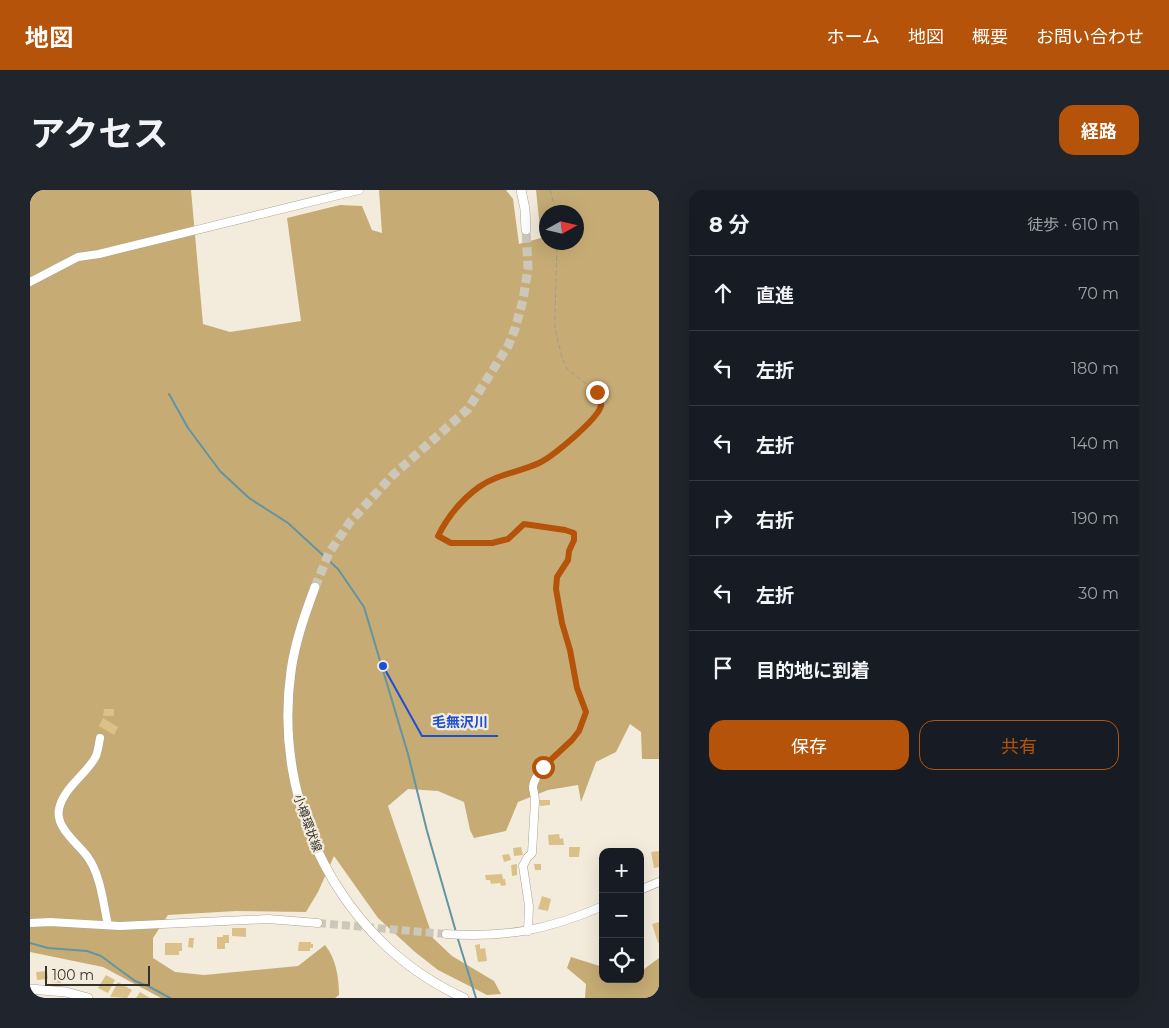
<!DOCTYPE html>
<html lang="ja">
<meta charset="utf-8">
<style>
:root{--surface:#171b24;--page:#20242c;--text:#f1f3f6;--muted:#9ea1a6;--line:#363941;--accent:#b45309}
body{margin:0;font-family:Montserrat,"Noto Sans JP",sans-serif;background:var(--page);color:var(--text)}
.controls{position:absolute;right:15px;bottom:15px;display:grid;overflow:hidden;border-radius:10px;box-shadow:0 5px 20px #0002}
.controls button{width:45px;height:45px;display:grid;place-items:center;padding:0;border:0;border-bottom:1px solid var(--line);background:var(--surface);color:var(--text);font:25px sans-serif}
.compass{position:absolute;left:509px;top:15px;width:45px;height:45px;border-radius:50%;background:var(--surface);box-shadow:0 5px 20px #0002;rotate:82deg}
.scale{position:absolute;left:15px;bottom:12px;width:105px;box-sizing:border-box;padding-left:5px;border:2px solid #35322c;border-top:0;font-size:14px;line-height:18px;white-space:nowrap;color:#35322c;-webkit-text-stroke:4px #f3ecdc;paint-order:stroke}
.stop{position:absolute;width:15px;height:15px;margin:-11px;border:4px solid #b45309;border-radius:50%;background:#fff}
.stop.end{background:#b45309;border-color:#fff;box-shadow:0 1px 5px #0008}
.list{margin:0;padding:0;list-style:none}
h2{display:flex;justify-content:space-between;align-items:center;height:65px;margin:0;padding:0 20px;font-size:21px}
h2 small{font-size:16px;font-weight:400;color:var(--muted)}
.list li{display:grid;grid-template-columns:32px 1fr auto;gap:15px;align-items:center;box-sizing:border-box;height:75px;padding:0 20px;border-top:1px solid var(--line)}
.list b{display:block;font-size:19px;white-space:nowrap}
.list em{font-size:16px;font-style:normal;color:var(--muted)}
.actions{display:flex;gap:10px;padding:15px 20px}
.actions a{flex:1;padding:11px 0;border:1px solid var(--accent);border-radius:15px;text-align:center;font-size:18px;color:var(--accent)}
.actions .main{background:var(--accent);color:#fff}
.icon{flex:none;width:28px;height:28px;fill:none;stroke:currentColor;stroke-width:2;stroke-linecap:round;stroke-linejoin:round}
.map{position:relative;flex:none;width:629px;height:808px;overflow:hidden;border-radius:15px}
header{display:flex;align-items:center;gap:30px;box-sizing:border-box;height:70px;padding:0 25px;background:var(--accent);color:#fff}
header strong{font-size:24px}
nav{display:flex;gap:28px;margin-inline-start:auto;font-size:18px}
.intro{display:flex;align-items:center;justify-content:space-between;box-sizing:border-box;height:120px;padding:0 30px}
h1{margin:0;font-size:35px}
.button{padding:12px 22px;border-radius:15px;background:var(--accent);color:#fff;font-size:18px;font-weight:700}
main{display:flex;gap:30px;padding:0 30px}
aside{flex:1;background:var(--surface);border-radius:15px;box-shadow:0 5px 20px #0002}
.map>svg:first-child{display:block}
.forest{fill:#c6ac74;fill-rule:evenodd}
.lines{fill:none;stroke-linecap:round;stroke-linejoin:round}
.stream{stroke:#6294a2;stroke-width:2}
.building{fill:#dbc188}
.minor-tunnel{stroke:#cdc7b9;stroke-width:8;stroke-dasharray:8 4;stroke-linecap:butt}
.major-tunnel{stroke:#cdc7b9;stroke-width:9;stroke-dasharray:9 4.5;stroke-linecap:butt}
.minor-casing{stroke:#aca596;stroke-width:9}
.major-casing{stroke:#aca596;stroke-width:10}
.path{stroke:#a09b8f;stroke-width:1;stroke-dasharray:5 2.5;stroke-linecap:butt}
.minor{stroke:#fff;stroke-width:8}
.major{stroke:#fff;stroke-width:9}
.route{stroke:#b45309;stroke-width:6}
.labels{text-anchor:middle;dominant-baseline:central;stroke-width:4.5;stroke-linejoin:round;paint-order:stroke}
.street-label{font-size:12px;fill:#35322c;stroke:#f3ecdc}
.leader{fill:none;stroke:#1d4ed8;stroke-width:2}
.callout-dot{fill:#1d4ed8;stroke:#f3ecdc;stroke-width:2}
.callout-label{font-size:14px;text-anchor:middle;font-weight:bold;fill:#1d4ed8;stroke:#f3ecdc;stroke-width:4.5;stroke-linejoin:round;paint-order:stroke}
</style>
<header>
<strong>地図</strong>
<nav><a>ホーム</a><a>地図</a><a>概要</a><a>お問い合わせ</a></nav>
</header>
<div class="intro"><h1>アクセス</h1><a class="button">経路</a></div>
<main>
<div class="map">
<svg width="629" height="808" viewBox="0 0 629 808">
<rect width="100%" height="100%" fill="#f3ecdc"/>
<path class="forest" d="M0 0H161L173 134 200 142 271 131 257 28 310 15 332 16 342 40 352 43 349 0H476L483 9 489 54 511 48 506 0H629V569H612L611 542 600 534 586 562 566 572 551 612 548 595 518 600 488 612 476 641 444 648 440 640 434 612 408 601 378 599 358 616 403 748 422 766 464 791 471 804 457 805 408 780 385 762 348 728 304 666 288 702 276 722 206 721 138 725 123 748V768L145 782 174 785 268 776 295 755C306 768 309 788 309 805L305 808H131L73 777 0 762ZM516 22H546V52H516Z
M541 767 573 777V789H610V782L629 768V808H555L556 794 537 778Z"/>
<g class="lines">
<path class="stream" d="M139 204 158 238 190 281 219 308 258 333 308 379 334 417 378 564 397 641 426 742
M427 746 446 808
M0 753 18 758 57 761 71 766 105 791 118 796 140 808"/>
</g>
<path class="building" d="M74 519H84V526H73Z
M73 528 88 537 84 545 69 536Z
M509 610H520V615L510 616Z
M529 644 530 649 533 648 534 655H519L518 645Z
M491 657 493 665 484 666 483 658Z
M539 657H550L549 667H539Z
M629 661V677L624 678 621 662Z
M479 664 481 670 474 672 472 665Z
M487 674V685L482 686 481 675Z
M504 674H511V680H505Z
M472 684 473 689H475L476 695 471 696 470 693 461 694 460 690H456L455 685Z
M512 706 521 709 518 721 508 719Z
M629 732V753H628L622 734Z
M202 738H216V747L202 746Z
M193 745H199V753H195V759H187V747H193Z
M159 748H164L163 758 158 757Z
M269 752H281V754H283V758H280V761H268Z
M135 753H152V761H149V765H135Z
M450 754V759L455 758 457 771 448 772 445 755Z
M17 781 18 789 7 790 6 782Z
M23 784H32L31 793 22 792Z
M76 785 85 790 78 803 68 798Z
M88 792 102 800 97 808 80 807Z
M110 802 120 808H106Z"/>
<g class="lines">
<path class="minor-tunnel" d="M288 733 416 744"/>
<path class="major-tunnel" d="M285 397 299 363 320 332 363 285 438 219 478 156 485 139 493 110 498 78 496 40"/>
<g class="minor-casing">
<path id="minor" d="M0 92 48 67 69 64 329 0
M70 548C69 553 68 561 66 566 57 584 33 598 29 619 25 637 47 653 57 666 71 685 73 713 78 735
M610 700 629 692
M0 733 20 732 90 736 238 729 288 733
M498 741 499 716 493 676 497 668 502 663C503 645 504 628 505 611 505 600 500 599 506 588
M416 744C474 748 519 740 573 716"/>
</g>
<g class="major-casing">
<path id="major" d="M491 0 495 19 496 40
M285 397C275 424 265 452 261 481 242 614 310 752 434 808
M0 799 36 802 58 808"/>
</g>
<path class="path" d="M520 0 526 22
M510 582 549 541 556 522 547 498 541 460 531 433 526 399 527 387 538 370 539 361 544 351V343L535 340 494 334 479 349 462 353H421L408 346C418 326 431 310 449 297 467 284 490 282 509 273 523 267 567 230 571 216 572 211 570 207 567 202L537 179 532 167 525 139V126L527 52"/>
<use href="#minor" class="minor"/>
<use href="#major" class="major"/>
</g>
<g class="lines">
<path class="route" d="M513 577 542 550 549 541 556 522 547 498 540 460 532 433 526 399 527 387 538 370 539 361 544 350V343L535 340 494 334 478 349 462 353H421L408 346C418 326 431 310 449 297 467 284 490 282 509 273 522 267 567 230 571 216 572 211 570 207 567 202"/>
</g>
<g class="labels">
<g class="street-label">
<text transform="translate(278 633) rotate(70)">小樽環状線</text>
</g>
</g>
<path class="leader" d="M353 476L392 546H468"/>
<circle class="callout-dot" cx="353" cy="476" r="5"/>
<g class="callout-label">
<text x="430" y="537">毛無沢川</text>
</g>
</svg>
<div class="controls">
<button>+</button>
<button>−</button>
<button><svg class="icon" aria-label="locate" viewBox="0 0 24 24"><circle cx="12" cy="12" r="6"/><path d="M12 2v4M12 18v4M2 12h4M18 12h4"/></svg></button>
</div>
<svg class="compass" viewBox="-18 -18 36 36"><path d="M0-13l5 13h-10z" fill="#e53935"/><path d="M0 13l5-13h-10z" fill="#9ea1a6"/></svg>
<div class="scale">100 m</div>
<div class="stop" style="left:513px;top:577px"></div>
<div class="stop end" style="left:567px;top:202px"></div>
</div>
<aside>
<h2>8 分<small>徒歩 · 610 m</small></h2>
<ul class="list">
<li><svg class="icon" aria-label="ahead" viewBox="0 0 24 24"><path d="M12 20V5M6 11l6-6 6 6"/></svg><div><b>直進</b></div><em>70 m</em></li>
<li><svg class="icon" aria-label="left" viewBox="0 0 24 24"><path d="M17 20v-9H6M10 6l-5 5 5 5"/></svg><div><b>左折</b></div><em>180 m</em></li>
<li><svg class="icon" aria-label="left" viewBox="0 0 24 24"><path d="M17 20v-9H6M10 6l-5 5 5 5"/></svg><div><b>左折</b></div><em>140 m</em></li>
<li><svg class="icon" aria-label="right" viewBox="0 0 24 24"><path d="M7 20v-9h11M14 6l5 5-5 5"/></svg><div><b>右折</b></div><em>190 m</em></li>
<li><svg class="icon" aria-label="left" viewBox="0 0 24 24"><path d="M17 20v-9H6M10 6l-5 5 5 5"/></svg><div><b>左折</b></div><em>30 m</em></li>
<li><svg class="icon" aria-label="arrive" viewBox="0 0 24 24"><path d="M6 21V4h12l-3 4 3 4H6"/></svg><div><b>目的地に到着</b></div></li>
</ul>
<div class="actions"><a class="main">保存</a><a>共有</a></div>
</aside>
</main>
